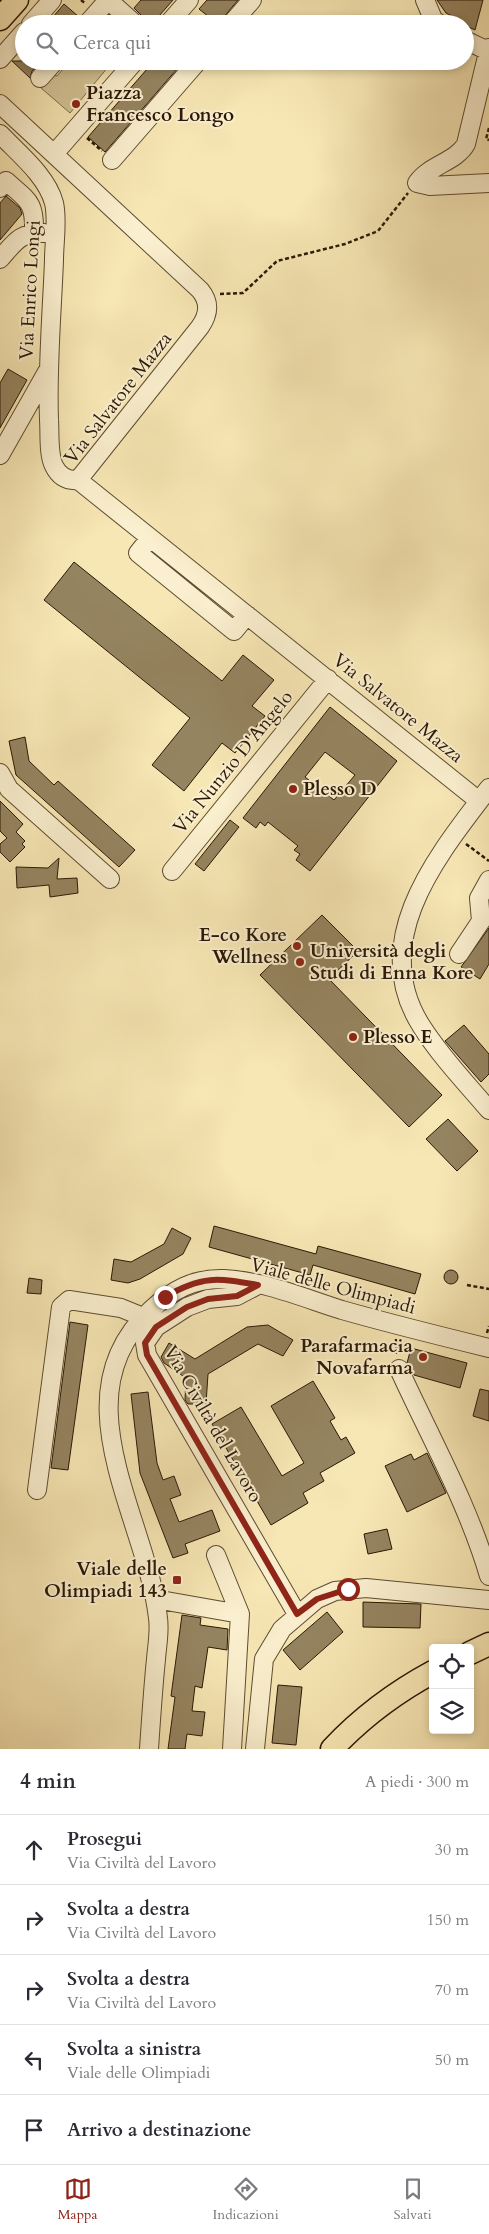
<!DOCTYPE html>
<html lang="it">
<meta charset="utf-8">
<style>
:root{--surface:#fff;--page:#f2f2f3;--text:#2b2b33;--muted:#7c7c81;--line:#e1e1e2;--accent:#8f2418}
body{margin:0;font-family:Cardo,serif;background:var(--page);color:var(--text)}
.controls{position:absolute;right:15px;bottom:15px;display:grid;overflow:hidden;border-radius:5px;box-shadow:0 2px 8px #0003}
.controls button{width:45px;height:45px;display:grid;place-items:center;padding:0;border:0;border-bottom:1px solid var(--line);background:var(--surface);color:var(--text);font:25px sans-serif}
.stop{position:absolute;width:15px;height:15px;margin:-11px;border:4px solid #8f2418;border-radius:50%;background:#fff}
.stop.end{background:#8f2418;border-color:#fff;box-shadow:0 1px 5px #0008}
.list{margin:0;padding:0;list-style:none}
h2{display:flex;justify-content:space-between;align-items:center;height:65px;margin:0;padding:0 20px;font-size:21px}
h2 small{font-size:16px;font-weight:400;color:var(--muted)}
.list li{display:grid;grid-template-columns:32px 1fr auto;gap:15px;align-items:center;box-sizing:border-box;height:70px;padding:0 20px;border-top:1px solid var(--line)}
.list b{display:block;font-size:19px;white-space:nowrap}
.list p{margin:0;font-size:16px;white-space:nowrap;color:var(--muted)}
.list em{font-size:16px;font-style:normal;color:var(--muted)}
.icon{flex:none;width:28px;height:28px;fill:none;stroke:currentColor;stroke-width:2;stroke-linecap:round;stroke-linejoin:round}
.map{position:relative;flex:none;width:489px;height:1749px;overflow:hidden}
.search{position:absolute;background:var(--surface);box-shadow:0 2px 8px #0003;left:15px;right:15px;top:15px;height:55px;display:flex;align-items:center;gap:12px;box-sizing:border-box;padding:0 18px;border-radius:28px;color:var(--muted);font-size:19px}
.sheet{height:415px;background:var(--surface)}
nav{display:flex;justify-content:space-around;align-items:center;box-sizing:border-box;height:70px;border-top:1px solid var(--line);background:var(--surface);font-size:14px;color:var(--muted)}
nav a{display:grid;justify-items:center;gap:2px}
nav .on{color:var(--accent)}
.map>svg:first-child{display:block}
.green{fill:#d4c496;stroke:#7f6e4e}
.building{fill:#958460;stroke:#2a1806;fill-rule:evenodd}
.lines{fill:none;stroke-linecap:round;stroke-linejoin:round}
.minor-casing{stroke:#5d4c32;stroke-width:20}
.major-casing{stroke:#2a1806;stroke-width:25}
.path{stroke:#2a1806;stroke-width:2.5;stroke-dasharray:4 2.5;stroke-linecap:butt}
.minor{stroke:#faefce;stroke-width:18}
.major{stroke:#f7e7b4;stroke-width:22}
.route{stroke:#8f2418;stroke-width:6}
.poi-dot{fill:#8f2418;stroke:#faefce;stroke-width:2}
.labels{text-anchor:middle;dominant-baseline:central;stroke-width:4;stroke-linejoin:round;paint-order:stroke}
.poi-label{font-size:19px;font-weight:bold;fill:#2a1806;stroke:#faefce;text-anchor:start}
.street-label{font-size:19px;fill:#2a1806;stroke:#faefce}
</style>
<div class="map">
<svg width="489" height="1749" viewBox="0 0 489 1749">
<rect width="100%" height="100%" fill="#f7e7b4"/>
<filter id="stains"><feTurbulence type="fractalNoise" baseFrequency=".004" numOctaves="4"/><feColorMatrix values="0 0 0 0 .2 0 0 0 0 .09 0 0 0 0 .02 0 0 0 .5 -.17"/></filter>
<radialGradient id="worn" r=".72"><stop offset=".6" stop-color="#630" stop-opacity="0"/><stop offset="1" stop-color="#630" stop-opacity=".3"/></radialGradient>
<path class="green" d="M70 61H113L70 113 41 88 52 75 57 76Z"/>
<path class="building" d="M141 0H173L152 24H145L142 16 134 8Z
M207 0H238L218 24 199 9Z
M437 0H483L475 30 454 20V17L446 13Z
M64 4 79 17 77 24H47Z
M12 61H41L32 71 30 78Z
M154 61H184L105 152 88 137Z
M6 196 20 208 22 214 0 240V203Z
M8 369 27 380 0 428V383Z
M74 562 222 681 243 655 274 680 252 706 265 716 235 753 222 743 184 791 152 765 190 718 44 600Z
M330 707 397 761 310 871 296 860 300 854 294 850 298 846 268 822 265 826 260 822 256 828 243 818ZM325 752 355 775 334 800 305 777Z
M25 737 29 761 54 785 58 781 135 850 119 867 16 775 9 741Z
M0 801 23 824 16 832 25 841 22 844 25 847 10 862 0 852V844L7 838 0 831Z
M230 820 239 827 204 871 195 864Z
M59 858 57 879 77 878 78 893 50 897 49 885 17 888 16 867 48 868Z
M322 915 358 951 329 979 442 1095 409 1127 260 975Z
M489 928V964L480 979 461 967Z
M464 1025 489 1054V1074L481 1082 445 1041Z
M448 1119 478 1151 457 1171 426 1139Z
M214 1226 316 1254 318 1246 421 1274 415 1294 313 1265 310 1275 209 1247Z
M172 1228 191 1238 183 1254 140 1279 128 1283 111 1280 114 1259 131 1262 164 1244Z
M444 1277a7 7 0 1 1 14 0a7 7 0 1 1-14 0Z
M29 1278 42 1280 41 1294 27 1293Z
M70 1322 88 1325 68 1470 51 1468Z
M268 1325 293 1340 283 1356 258 1344 208 1374 206 1404H188L185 1400 186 1378 164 1363 161 1357 169 1343 195 1359 247 1327Z
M411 1348 467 1363 460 1388 414 1375 407 1363Z
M313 1381 335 1418 330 1421 341 1440 346 1437 355 1453 320 1473 324 1481 303 1493 308 1503 271 1525 212 1424 241 1407 282 1476 304 1463 271 1406Z
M480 1389 489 1391V1421L473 1416Z
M148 1392 157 1463 163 1480 174 1476 181 1495 170 1499 179 1522 212 1510 220 1531 185 1544 188 1553 173 1558 140 1473 131 1394Z
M427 1453 446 1493 407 1512 385 1466 411 1454 414 1460Z
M387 1529 392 1549 368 1554 364 1534Z
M363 1602 421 1604 420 1628 363 1627Z
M327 1612 343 1632 300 1670 283 1650Z
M182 1615 201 1618 200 1625 228 1629 227 1650 208 1647 202 1688 195 1686 192 1711 205 1712 202 1736 187 1734 185 1749H168L175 1697 171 1696Z
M278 1685 302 1687 296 1745 272 1743Z"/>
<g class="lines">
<g class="minor-casing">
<path id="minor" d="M425 0 433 19 439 24
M31 24 52 0
M87 24 108 0 135 24
M168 24 189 0
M231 24 252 0
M465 40 488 51
M489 48 466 144C456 162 429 165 417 183L430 186 489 183
M0 59 24 32
M40 78 55 61
M0 104 200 290C210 302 209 314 200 327L78 480 479 801
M0 134C18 153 47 176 54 203 58 220 54 242 54 260 52 313 47 367 49 420 50 433 48 454 54 466 59 476 67 481 78 480
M54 154 135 61
M112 160 198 61
M0 188 6 181C28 201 35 201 34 233
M0 259C15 242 20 232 44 233
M0 455 47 372
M150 538 138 553 234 631 247 615
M0 773 9 789 110 879
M489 788C438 855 366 941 422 1027 441 1057 466 1083 489 1110
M172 871 328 679
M459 954 481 921 479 898 489 880
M258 1285 237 1296 208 1299 187 1307 156 1327 145 1343 147 1355 297 1614
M399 1369C430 1437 468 1504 489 1576
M37 1490 61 1307 69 1300 121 1308 143 1317
M216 1555 240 1614 232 1749
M155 1599 240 1614
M149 1749C151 1719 153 1689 156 1659 157 1646 160 1631 158 1618 147 1519 57 1396 151 1310 172 1290 194 1278 224 1279 264 1281 304 1298 342 1310 391 1324 440 1336 489 1348
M255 1749 264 1659 282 1629 317 1599 335 1591 366 1588 489 1600"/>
</g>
<g class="major-casing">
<path id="major" d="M0 19 17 0
M470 1653 489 1644
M332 1749C362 1717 394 1693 433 1672"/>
</g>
<path class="path" d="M81 0 86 4
M489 128 486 139 489 140
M87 138 102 151
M220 294 243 293 277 261 345 244 378 231 408 193
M466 844 489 861
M467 1285 489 1289
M487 1333 489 1326
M396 1339 397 1354"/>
<use href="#minor" class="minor"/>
<use href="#major" class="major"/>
</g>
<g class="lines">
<path class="route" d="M165 1297C202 1275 218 1278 258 1285L237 1296 208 1299 187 1307 156 1327 145 1343 147 1355 297 1614 317 1599 348 1589"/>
</g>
<g class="poi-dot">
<circle cx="76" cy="104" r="5"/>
<circle cx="293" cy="789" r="5"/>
<circle cx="297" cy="946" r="5"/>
<circle cx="300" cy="962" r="5"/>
<circle cx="353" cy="1037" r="5"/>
<circle cx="423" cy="1357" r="5"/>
<rect x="172" y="1575" width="10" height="10" rx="2.5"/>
</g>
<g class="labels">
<g class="poi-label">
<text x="86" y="93">Piazza<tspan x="86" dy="22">Francesco Longo</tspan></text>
<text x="303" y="789">Plesso D</text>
<text x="287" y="935" text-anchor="end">E-co Kore<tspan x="287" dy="22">Wellness</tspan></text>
<text x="310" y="951">Università degli<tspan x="310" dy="22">Studi di Enna Kore</tspan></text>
<text x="363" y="1037">Plesso E</text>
<text x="413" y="1346" text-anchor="end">Parafarmacia<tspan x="413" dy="22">Novafarma</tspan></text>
<text x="167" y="1569" text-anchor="end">Viale delle<tspan x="167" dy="22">Olimpiadi 143</tspan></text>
</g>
<g class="street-label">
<text transform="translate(30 290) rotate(-87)">Via Enrico Longi</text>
<text transform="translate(118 398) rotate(-52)">Via Salvatore Mazza</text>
<text transform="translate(398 708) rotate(39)">Via Salvatore Mazza</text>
<text transform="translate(233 762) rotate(-51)">Via Nunzio D'Angelo</text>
<text transform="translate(333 1286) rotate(15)">Viale delle Olimpiadi</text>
<text transform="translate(213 1424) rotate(60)">Via Civiltà del Lavoro</text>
</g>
</g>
<rect width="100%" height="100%" filter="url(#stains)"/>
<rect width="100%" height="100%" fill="url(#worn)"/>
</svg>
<div class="controls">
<button><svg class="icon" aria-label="locate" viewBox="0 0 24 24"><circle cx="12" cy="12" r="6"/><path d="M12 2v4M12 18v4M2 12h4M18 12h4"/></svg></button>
<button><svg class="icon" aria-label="layers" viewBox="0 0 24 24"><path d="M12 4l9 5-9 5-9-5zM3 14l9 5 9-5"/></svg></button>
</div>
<div class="stop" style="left:348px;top:1589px"></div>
<div class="stop end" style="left:165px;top:1297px"></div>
<div class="search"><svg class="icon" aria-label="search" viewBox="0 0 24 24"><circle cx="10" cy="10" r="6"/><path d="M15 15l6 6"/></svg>Cerca qui</div>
</div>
<section class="sheet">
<h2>4 min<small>A piedi · 300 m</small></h2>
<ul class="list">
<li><svg class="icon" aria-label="ahead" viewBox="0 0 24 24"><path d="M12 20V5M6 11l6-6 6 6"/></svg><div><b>Prosegui</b><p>Via Civiltà del Lavoro</p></div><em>30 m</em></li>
<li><svg class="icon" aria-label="right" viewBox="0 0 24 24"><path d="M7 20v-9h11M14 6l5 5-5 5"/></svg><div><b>Svolta a destra</b><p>Via Civiltà del Lavoro</p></div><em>150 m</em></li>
<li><svg class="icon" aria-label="right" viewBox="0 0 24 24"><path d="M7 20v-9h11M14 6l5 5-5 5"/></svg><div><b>Svolta a destra</b><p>Via Civiltà del Lavoro</p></div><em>70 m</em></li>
<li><svg class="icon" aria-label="left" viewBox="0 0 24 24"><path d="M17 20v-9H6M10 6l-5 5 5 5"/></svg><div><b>Svolta a sinistra</b><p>Viale delle Olimpiadi</p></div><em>50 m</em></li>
<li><svg class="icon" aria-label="arrive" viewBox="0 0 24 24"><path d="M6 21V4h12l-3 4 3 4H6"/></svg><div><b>Arrivo a destinazione</b></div></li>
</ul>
</section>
<nav>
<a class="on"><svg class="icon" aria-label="map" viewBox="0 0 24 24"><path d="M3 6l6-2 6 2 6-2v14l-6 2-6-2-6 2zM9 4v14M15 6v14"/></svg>Mappa</a>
<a><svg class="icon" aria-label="directions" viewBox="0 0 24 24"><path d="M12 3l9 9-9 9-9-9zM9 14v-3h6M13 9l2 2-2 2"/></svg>Indicazioni</a>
<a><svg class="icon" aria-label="saved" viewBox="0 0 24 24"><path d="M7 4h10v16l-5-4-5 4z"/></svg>Salvati</a>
</nav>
